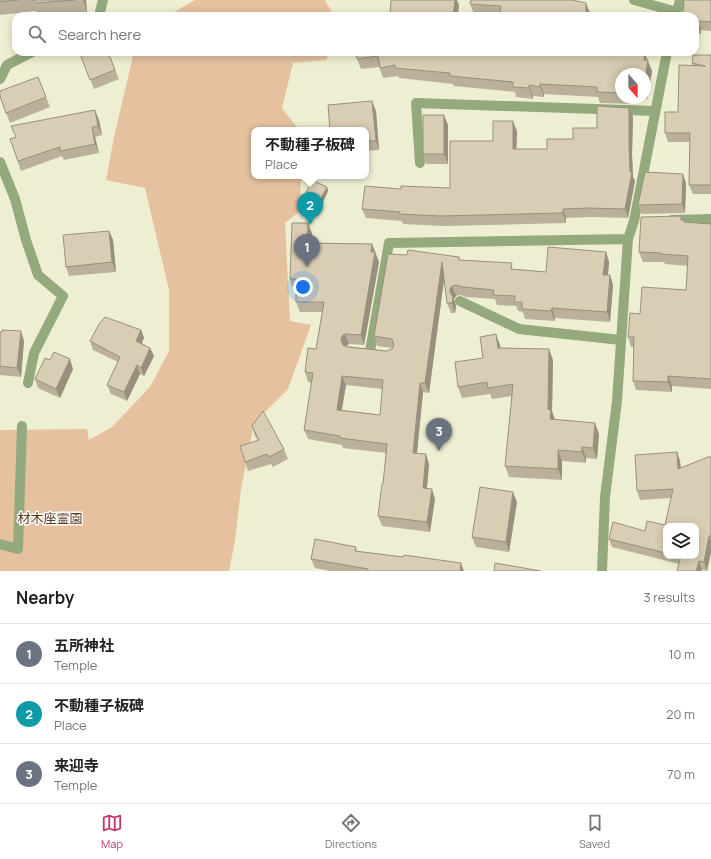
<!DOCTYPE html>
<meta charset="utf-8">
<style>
:root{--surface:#fff;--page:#f2f2f2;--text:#222;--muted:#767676;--line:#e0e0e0;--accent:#c1366d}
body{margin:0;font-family:Manrope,"Noto Sans JP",sans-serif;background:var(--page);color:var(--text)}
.controls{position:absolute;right:12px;bottom:12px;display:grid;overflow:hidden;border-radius:8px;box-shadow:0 2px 10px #0003}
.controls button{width:36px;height:36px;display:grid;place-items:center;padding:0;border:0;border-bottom:1px solid var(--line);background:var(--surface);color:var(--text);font:20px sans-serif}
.compass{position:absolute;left:615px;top:68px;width:36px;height:36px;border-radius:50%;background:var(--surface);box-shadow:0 2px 10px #0003;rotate:159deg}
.you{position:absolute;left:303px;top:287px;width:14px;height:14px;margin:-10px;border:3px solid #fff;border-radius:50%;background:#1a73e8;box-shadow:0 0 0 6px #1a73e833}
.badge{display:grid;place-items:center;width:26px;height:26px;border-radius:50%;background:var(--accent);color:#fff;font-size:13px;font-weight:700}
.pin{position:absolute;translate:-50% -33px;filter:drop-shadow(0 1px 2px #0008)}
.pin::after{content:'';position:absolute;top:21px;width:14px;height:12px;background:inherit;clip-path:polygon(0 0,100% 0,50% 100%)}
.popup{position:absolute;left:251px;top:127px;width:118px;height:52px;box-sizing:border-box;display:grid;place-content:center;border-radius:8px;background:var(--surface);filter:drop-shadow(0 1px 3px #0005);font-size:13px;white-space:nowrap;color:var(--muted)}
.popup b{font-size:15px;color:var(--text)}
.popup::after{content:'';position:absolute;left:50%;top:100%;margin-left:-8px;border:8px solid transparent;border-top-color:var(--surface)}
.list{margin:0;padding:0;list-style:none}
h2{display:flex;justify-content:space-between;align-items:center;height:52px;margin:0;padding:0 16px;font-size:17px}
h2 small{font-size:13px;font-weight:400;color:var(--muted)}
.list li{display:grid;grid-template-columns:26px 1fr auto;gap:12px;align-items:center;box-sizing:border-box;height:60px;padding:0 16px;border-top:1px solid var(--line)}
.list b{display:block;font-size:15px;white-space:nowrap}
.list p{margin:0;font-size:13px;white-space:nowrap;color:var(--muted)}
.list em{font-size:13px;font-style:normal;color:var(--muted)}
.icon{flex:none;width:22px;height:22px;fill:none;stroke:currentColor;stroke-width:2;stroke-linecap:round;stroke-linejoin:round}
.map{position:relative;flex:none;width:711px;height:571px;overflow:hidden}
.search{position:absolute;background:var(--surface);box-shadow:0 2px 10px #0003;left:12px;right:12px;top:12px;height:44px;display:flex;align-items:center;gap:10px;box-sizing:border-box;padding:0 14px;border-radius:12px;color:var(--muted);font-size:15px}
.sheet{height:232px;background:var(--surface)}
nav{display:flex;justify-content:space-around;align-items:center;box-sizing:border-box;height:56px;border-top:1px solid var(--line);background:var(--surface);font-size:11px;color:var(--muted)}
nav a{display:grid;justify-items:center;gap:2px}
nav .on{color:var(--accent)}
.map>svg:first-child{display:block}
.green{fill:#e5c19f}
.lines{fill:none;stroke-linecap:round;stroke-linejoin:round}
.street{stroke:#94a97e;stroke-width:10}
.wall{fill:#bbb19a;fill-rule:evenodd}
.shaded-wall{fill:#98907d}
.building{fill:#d9ceb3;stroke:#98907d;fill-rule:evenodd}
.labels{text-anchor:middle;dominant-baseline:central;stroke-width:3;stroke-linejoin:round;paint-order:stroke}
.park-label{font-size:13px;fill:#5a3916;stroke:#fff}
</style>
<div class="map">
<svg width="711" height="571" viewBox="0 0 711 571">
<rect width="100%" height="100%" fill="#eeefd2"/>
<path class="green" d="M195 0H325L334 16H167Z
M134 52H330L326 60 293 63 282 108 299 130H254V176H301L300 211 285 223 290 321 311 325 288 389 254 423 241 489 235 541 229 571H0V430L87 429 89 440 112 427 150 387 169 351V290L145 188 106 180 114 137Z"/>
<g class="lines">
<path class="street" d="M634 0 677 12
M99 16 103 0
M676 16 680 0
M0 79 7 65 32 52
M0 162 15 199 26 240 38 275 63 296 34 353 28 383
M420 163 416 103 655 111
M672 220 711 219
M460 301 519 329 621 340
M370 351 389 243 628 239
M0 544 18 549 22 426
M602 571 605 497 617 401 628 239 634 221 667 52"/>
</g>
<path class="wall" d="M0 0H86L87 12 41 16 36 11 0 15Z
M711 0V31L701 30V34L695 33V16Z
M470 4 590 14 592 16H497L474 14Z
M108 52 119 79 94 89 80 54Z
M356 52 647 60 652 71 647 99 639 98H645V74H621V98H633V104L600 103 598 97 544 94V97L533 96V99L516 97 515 92 454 86 453 84 399 78 398 76 383 78 379 67 361 69 357 59Z
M711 55V194H693L689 185 690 142H668L665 133 678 112 693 66 692 63Z
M38 77 50 107 10 123 0 97Z
M629 108 633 117 632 154 633 177 635 181 628 218 591 217 566 218V223L444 226 403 224 402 221 366 218 362 209 401 189 450 188 493 141 517 131 516 149H547L597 128Z
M376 111 379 150 366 151V130Z
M99 120 102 135 95 137 99 153 64 160 62 156 21 171 10 139 15 137Z
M448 125V164H426L423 154Z
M686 183 685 213 642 214 638 205Z
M327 187 328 191 320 209 306 202 304 197Z
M682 220 685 222 711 224V389L672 386V392L636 390 633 381 634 347H631L628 337 640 314 686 290 688 266 665 264 664 262H643L639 252Z
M109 231 113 240 116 272 69 276 66 267Z
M312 233 311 243 372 244 379 262 364 345 349 344 346 346 387 351 392 348 377 346 374 336 407 255 459 257 460 260 514 269 546 272 606 252 609 262 608 275H610L613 285 610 322 555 318V321L525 319 523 312 518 311 516 306 497 305 495 299 466 297 460 295 456 296 454 299 456 306 455 313H451L447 303 444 280 429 393 423 392 417 453 429 464 427 488 435 499 430 532 382 526 378 516 383 484 386 453 343 448 342 445 308 439 304 430 312 383 308 382 305 372 316 349 323 312H300L296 302V289H293L290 279ZM346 385 383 389 380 415 342 410Z
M141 330 144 338 141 343 150 348 154 356 144 376 140 374 127 401 111 394 107 385 118 362 93 350 90 341Z
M0 332 24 341 21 377 0 375Z
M500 345V348L553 360 552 411 555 419 599 434 597 459 586 458V463L562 461V480L509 477 505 466 512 396 492 399 490 394 462 398 458 387 483 358Z
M73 369 60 398 38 388 35 379Z
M252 426 284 449 288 459 273 467 271 464 248 471 245 462 258 441 255 436Z
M677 452 680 461 681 468 711 457V552L707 571 612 547 609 539 645 531 665 525 671 498 640 500 637 491ZM666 526 696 556H666Z
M517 502 509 552 476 547 472 537Z
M356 547 357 552 464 571H330L315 568 311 559Z"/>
<path class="shaded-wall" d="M83 0H86L87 12Z
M455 0H457L459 5 458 16H453Z
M586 3 590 13V16L586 13Z
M698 21 701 30V34L698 25Z
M645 54 652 71 647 99 645 93V79L644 60Z
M540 84 544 94V97L540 87Z
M529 85 533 96V99L529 88Z
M631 98H633V104Z
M372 101 376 111 379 150 376 141Z
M629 108 633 117 632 154 633 177 635 181 628 218 625 209 630 172 629 145Z
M95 110 99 120 102 135 98 126Z
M444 115 448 125V164L444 154Z
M513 121 517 131 516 159 513 149Z
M92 127 95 137 99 153 95 144Z
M683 174 686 183 685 213 682 204Z
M327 187 328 191 320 209 318 204Z
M563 209 566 218V223L563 213Z
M308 223 312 233 311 253 307 243Z
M109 231 113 240 116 272 112 262Z
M372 244 379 262 364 345 361 335Z
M606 252 609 262 607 284 603 275Z
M442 262 445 272 429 393 425 383Z
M610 275 613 285 610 322 607 312Z
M452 286 456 296 454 299 456 306 455 313 452 303 450 292V289Z
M552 308 555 318V321L551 311Z
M141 330 144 338 139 349 136 341Z
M21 331 24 341 21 377 17 368Z
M345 334 349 344 346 346 345 350 341 340 342 336Z
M496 334 500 345 502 359 498 348Z
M150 348 154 356 144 376 141 368Z
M549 349 553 360 552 411 555 421 550 419 548 409Z
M70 359 73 369 60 398 56 389Z
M137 365 140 374 127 401 124 392Z
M342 376 346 385 340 419 337 410Z
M668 376 672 386V392L668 382Z
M420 383 423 392 416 462 413 453Z
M595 423 599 434 597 459 593 448Z
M582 447 586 458V463L582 452Z
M558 450 562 461V480L558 469Z
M677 452 680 461 681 478 678 469Z
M426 454 429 464 426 498 423 488Z
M432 489 435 499 430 532 427 522Z
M513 492 517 502 509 552 506 542Z
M709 536 711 541V552L707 571 704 562Z
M699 561 702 570V571H696Z
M461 563 464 571H460Z"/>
<path class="building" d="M0 0H18L0 2Z
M33 0H75L36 3Z
M391 0H455L453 16H379L390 14Z
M471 0H572L586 3V13L592 14 591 16H500L501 6 470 4Z
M684 0H711V22L698 21V25L695 24V16H683Z
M85 52H108L115 70 90 80 80 54Z
M356 52H638L645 54 644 60H648L645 79V74H621V93L597 92V87L540 84V87L529 85V88L513 87V82L450 76V73L395 68V65L380 68 378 56 357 59Z
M693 55H711V185H689L690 133H665V112H678L679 65 705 66 692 63Z
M38 77 46 97 6 113 0 96V91Z
M372 101 376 141H366V130H330L328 105Z
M597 106 629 108V145L630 172H632L625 209 588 208 563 209V213L441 216 399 214 400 212 362 209 365 186 401 189V186L450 188V141H493V121H513V149H547V139H573V128H597Z
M95 110 98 126 92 127 95 144 60 151V147L18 161 10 139 16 137 11 126Z
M423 115H444V154H423Z
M645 172 683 174 682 204 638 205Z
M312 180 327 187 318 204 304 197Z
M681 216V220H684V222L711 224V379L668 376V382L633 381 634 337H628L630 313 640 314 642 287 686 290 688 256 661 254V253L639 252 641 217Z
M292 223H308L307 243 372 244 371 252H375L361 335 345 334 342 336 341 340 343 345 347 347 387 351 393 348 394 345 392 339 374 336 388 254 407 255 408 250 459 257V260L512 263 511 269 546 272 548 247 606 252 603 275H610L607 312 552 308 551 311 522 309V302H514L515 296 493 295 494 290 463 287 456 285 452 286 450 289V292L453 297 452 303H447L442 262 425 383H420L413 453 426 454 423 488 432 489 427 522 378 516 382 484H383L387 444 340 438V436L304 430 313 373 305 372 308 348 316 349 324 302H296V279H290ZM342 376 383 380 380 415 337 410Z
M109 231 112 262 66 267 63 235Z
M105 317 141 330 136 341 150 348 141 368 137 365 124 392 107 385 120 357 90 341 99 324Z
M2 330 21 331 17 368 0 366V332H2Z
M496 334 498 348 549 349 548 409 551 410 550 419 595 423 593 448 582 447V452L558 450V469L505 466 513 384 488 388 487 382 458 387 455 362 483 358 480 337Z
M54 352 70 359 56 389 35 379 45 358 50 360Z
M263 411 284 449 269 457 267 454 245 462 240 446 259 440 252 426Z
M677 452 678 469 708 457H711V536H709L704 562 699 561 696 571H677L681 556H680H696V526H666V553L609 539 613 522 645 531 647 521 665 525 673 489 637 491 635 455Z
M480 487 513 492 506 542 472 537Z
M315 539 356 547 355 551 403 557 404 555 461 563 460 571H368V569L311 559Z
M495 563 541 571H494Z"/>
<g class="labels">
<g class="park-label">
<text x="50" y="518">材木座霊園</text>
</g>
</g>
</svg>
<div class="controls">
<button><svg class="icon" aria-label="layers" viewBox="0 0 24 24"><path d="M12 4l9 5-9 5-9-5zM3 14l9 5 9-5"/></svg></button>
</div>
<svg class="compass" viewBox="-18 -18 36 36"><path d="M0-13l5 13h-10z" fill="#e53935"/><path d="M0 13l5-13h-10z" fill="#767676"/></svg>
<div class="you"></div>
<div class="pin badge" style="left:307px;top:267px;background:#6b7280">1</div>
<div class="pin badge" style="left:310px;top:225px;background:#0f9aa8">2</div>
<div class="popup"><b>不動種子板碑</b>Place</div>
<div class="pin badge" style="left:439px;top:451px;background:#6b7280">3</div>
<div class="search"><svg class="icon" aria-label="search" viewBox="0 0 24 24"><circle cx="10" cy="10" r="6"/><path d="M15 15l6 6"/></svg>Search here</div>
</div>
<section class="sheet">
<h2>Nearby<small>3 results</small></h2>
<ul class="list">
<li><span class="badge" style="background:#6b7280">1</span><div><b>五所神社</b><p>Temple</p></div><em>10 m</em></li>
<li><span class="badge" style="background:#0f9aa8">2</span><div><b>不動種子板碑</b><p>Place</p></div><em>20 m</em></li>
<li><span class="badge" style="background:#6b7280">3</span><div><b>来迎寺</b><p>Temple</p></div><em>70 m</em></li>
</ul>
</section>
<nav>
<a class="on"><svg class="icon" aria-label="map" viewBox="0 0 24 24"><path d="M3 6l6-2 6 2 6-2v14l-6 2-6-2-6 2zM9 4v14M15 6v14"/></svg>Map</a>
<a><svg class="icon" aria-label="directions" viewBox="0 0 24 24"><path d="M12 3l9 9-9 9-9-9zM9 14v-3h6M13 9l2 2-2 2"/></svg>Directions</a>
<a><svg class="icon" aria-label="saved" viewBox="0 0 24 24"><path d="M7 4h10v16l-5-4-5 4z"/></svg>Saved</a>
</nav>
